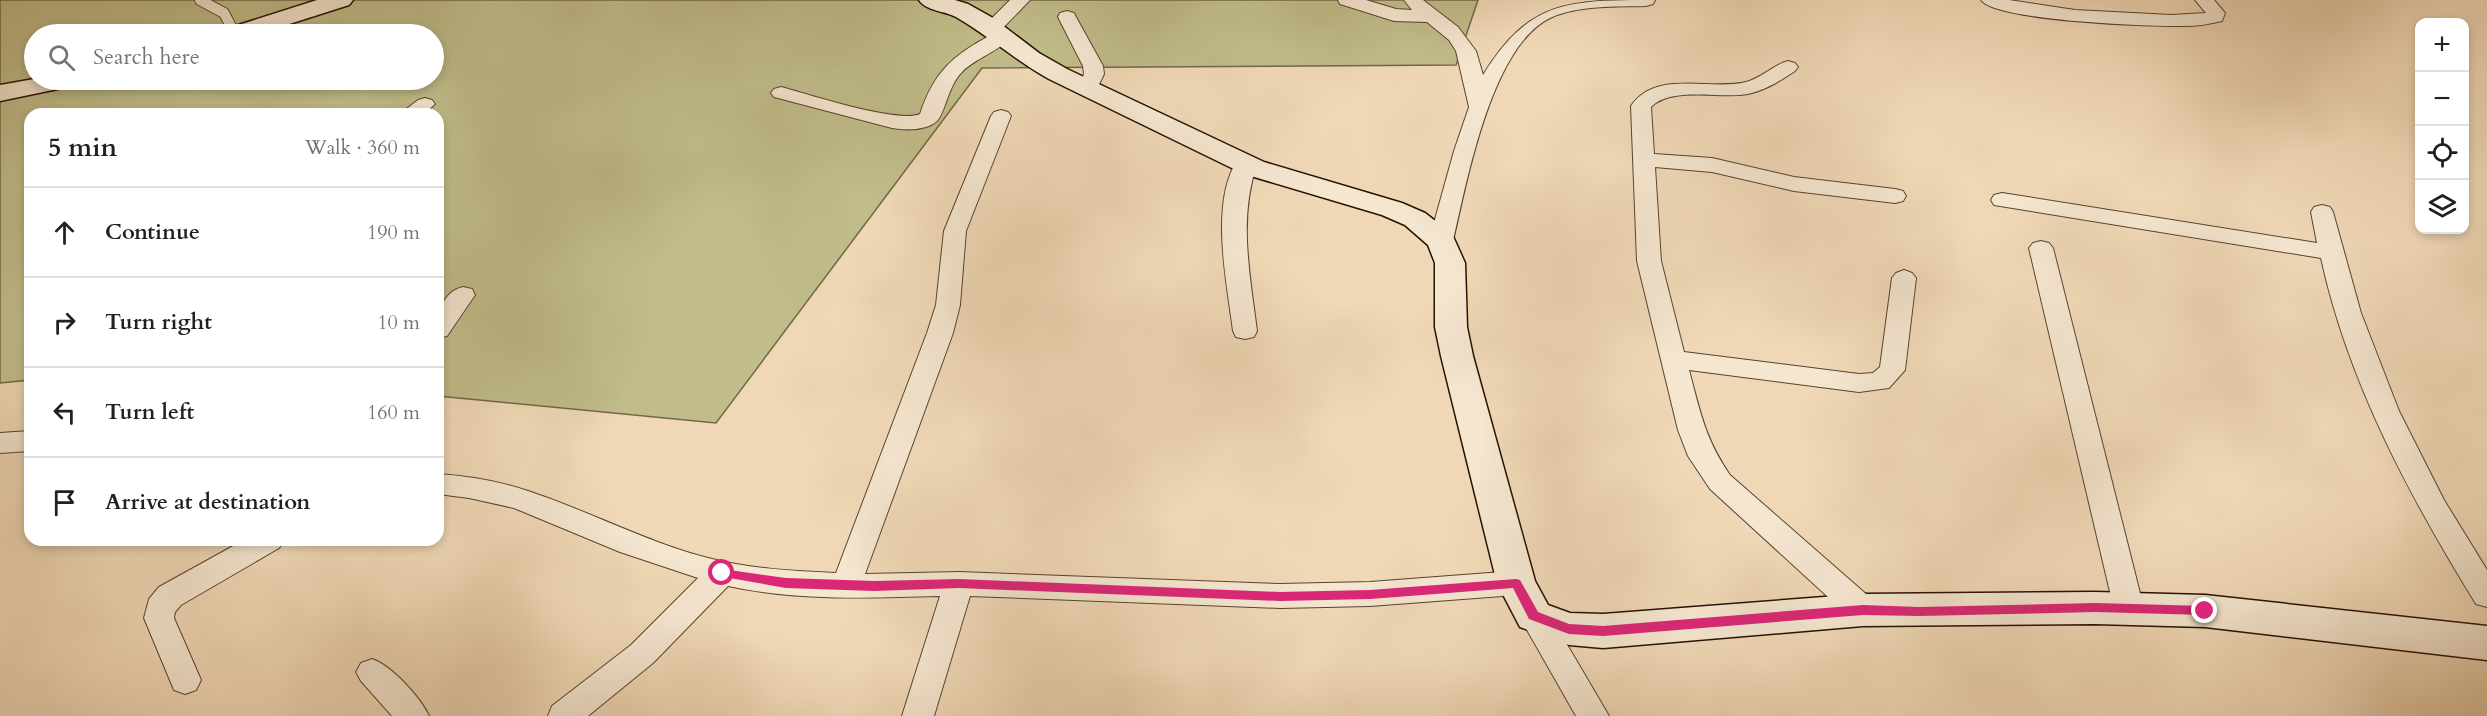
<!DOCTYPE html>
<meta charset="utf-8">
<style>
:root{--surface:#fff;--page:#f2f2f2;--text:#202124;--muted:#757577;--line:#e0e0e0}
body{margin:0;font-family:Cardo,serif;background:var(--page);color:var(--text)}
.controls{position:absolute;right:18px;top:18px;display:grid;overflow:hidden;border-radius:12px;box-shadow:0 3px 9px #0003}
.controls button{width:54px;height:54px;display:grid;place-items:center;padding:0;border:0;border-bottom:2px solid var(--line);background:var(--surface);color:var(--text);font:30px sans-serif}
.stop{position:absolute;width:18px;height:18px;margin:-14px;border:4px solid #db2777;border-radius:50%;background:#fff}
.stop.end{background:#db2777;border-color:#fff;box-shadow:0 2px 6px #0008}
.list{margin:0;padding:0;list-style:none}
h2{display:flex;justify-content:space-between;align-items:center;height:78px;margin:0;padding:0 24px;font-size:26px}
h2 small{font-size:20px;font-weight:400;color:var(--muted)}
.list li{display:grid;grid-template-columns:39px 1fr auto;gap:18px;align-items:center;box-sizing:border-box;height:90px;padding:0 24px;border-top:2px solid var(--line)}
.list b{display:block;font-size:22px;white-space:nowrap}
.list em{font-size:20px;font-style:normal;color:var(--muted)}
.icon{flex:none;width:33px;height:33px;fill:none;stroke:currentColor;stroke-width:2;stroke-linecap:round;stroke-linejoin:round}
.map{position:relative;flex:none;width:2487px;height:716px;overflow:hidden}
.search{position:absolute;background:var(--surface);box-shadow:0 3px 9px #0003;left:24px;top:24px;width:420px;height:66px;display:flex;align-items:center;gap:15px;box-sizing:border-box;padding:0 21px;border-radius:33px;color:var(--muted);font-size:22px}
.panel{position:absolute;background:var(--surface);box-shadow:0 3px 9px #0003;left:24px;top:108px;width:420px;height:438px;border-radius:18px}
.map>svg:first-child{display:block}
.green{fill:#c0bd8a;stroke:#726746;stroke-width:1.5;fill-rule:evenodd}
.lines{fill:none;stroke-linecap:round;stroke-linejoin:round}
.lane-casing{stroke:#57432f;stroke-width:12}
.street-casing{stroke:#57432f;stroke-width:2}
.secondary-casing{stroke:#241102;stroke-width:3}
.lane{stroke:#f5e6d0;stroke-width:10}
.street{fill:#f5e6d0;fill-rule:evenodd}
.secondary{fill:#f5e6d0;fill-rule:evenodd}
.route{fill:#db2777}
</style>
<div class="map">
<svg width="2487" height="716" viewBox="0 0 2487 716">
<rect width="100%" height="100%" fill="#f0d8b6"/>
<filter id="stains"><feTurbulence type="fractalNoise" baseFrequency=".00333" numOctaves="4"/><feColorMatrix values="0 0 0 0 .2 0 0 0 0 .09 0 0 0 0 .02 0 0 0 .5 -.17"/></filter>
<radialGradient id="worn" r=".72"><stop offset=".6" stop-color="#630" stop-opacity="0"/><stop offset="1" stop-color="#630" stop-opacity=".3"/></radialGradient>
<path class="green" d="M0 0H1478L1456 65 982 68 716 423 438 396V114H30V380L0 383ZM34 34H434V80H34Z"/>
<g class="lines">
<g class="lane-casing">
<path id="lane" d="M200 0 224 13 235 34"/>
</g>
<g class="street-casing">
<path id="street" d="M1010 0H1030L999 32 1008 33 1011 37C1003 49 974 59 962 72 948 86 945 113 937 121 926 131 905 130 892 128L774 97 771 93 774 89 781 87C808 94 898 124 920 114 934 72 953 55 991 35L984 33 981 29Z
M1338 0H1366L1396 9 1412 10 1404 0H1423L1458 27 1476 51 1483 75C1529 0 1568 0 1655 0L1653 4 1646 6C1616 7 1578 5 1550 18 1491 47 1467 181 1453 241L1449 246 1441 248 1433 246 1429 241 1454 151 1469 107 1456 51 1449 40 1427 22 1394 21 1340 4Z
M1981 0H2009L2075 10 2171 15 2206 13 2195 0H2214L2225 13 2222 21C2210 24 2198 26 2185 26 2155 27 1995 21 1981 0Z
M1067 11 1074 13 1076 17 1103 66 1104 74 1096 91H1082L1079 87 1084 74 1083 66 1058 17 1060 13Z
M1788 61 1795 63 1798 67 1795 71C1780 81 1766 90 1748 94 1721 99 1671 86 1651 107L1654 154 1712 158 1794 177 1895 189 1903 191 1906 196 1903 201 1895 203 1794 191 1712 172 1655 167 1661 261 1684 352 1859 374 1873 373 1880 367 1892 278 1896 273 1904 270 1912 273 1916 278 1905 370 1889 388 1859 392 1689 370C1700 411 1705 439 1730 475L1874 601 1878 610 1874 619 1863 622 1852 619 1710 489 1688 456 1678 430 1637 261 1631 106C1656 69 1709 91 1746 82 1762 78 1773 65 1788 61Z
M425 98 432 100 435 104 424 114H400L418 100Z
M1001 110 1008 112 1011 116 966 231 960 305 953 333 865 574 959 572 1280 584 1370 582 1516 571 1527 575 1531 583 1527 591 1516 595 1370 606 1280 608 970 596 934 716H902L940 596C870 598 797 601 728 586L653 663 588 716H548L552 706 631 645 698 578 620 552 514 508 469 498 438 494V474C468 476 499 481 528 491 589 511 646 542 708 558 750 569 793 571 836 573L927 333 936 305 944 231 991 116 994 112Z
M1246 157 1254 159 1257 164C1238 220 1250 274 1257 331L1254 337 1245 339 1236 337 1233 331C1227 283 1209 202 1238 159Z
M2002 193 2317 243 2311 212 2314 207 2322 205 2330 207 2333 212 2361 313 2399 411 2444 500 2487 570V607L2476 604C2410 497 2348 382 2321 258L1994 205 1991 200 1994 195Z
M2041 241 2049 243 2053 248 2144 609 2140 618 2129 621 2118 618 2114 609 2029 248 2033 243Z
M463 287 472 289 475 295 447 336 438 338C438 318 439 293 463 287Z
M30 431V451L0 453V433Z
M244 540H284L279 548 181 605 175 612 174 618 201 680 196 690 185 694 174 690 144 618 149 599 159 587Z
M1534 603 1545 607 1609 716H1576L1519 616 1523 607Z
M372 659C391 665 421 698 429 716H392L361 681 356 672 361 663Z"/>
</g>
<g class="secondary-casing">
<path id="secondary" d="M317 0H353L349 5 258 34H223L226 29Z
M919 0H955L968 4 993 18 1039 53 1067 69 1264 162 1402 203 1425 213 1452 234 1465 263 1467 327 1473 356 1535 581 1548 605 1570 613 1603 614 1863 594 2095 592 2205 595 2487 626V660L2205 627 2095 624 1863 626 1603 648 1569 645 1520 627 1497 583 1441 356 1435 327V263L1428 245 1405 225 1382 215 1244 174 1049 79C1016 61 989 36 956 17 945 11 926 11 919 0Z
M34 79V80H81L77 85 0 101V85Z"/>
</g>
<use href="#lane" class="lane"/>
<use href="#street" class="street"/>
<use href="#secondary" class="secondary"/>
</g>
<path class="route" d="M722 569 786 578 874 581 959 579 1280 592 1370 590 1516 579 1520 580 1538 612 1569 624 1603 626 1863 605 1919 607 2095 603 2205 606 2211 611 2205 615 2095 612 1919 616 1863 615 1603 636 1569 634 1529 619 1513 588 1370 599 1280 601 959 588 874 591 786 588 718 576 717 573Z"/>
<rect width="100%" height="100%" filter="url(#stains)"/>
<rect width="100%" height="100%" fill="url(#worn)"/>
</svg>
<div class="controls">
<button>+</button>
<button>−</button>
<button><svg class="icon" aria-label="locate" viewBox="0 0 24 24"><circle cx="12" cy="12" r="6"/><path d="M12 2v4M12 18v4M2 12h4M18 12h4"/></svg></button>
<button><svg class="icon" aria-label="layers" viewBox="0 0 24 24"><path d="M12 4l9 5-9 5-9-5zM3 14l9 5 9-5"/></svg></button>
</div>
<div class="stop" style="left:722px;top:573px"></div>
<div class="stop end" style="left:2205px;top:611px"></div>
<div class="search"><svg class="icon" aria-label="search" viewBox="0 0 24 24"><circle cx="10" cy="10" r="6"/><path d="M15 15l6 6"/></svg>Search here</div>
<section class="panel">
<h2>5 min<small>Walk · 360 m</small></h2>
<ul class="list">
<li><svg class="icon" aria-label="ahead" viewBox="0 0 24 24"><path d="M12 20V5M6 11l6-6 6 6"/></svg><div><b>Continue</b></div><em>190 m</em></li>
<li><svg class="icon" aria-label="right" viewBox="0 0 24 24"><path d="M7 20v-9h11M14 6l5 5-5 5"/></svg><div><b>Turn right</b></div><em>10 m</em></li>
<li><svg class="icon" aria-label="left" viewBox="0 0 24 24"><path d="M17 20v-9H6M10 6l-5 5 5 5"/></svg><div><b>Turn left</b></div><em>160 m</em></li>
<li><svg class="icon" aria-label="arrive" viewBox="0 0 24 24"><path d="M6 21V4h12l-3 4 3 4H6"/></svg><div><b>Arrive at destination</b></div></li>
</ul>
</section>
</div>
